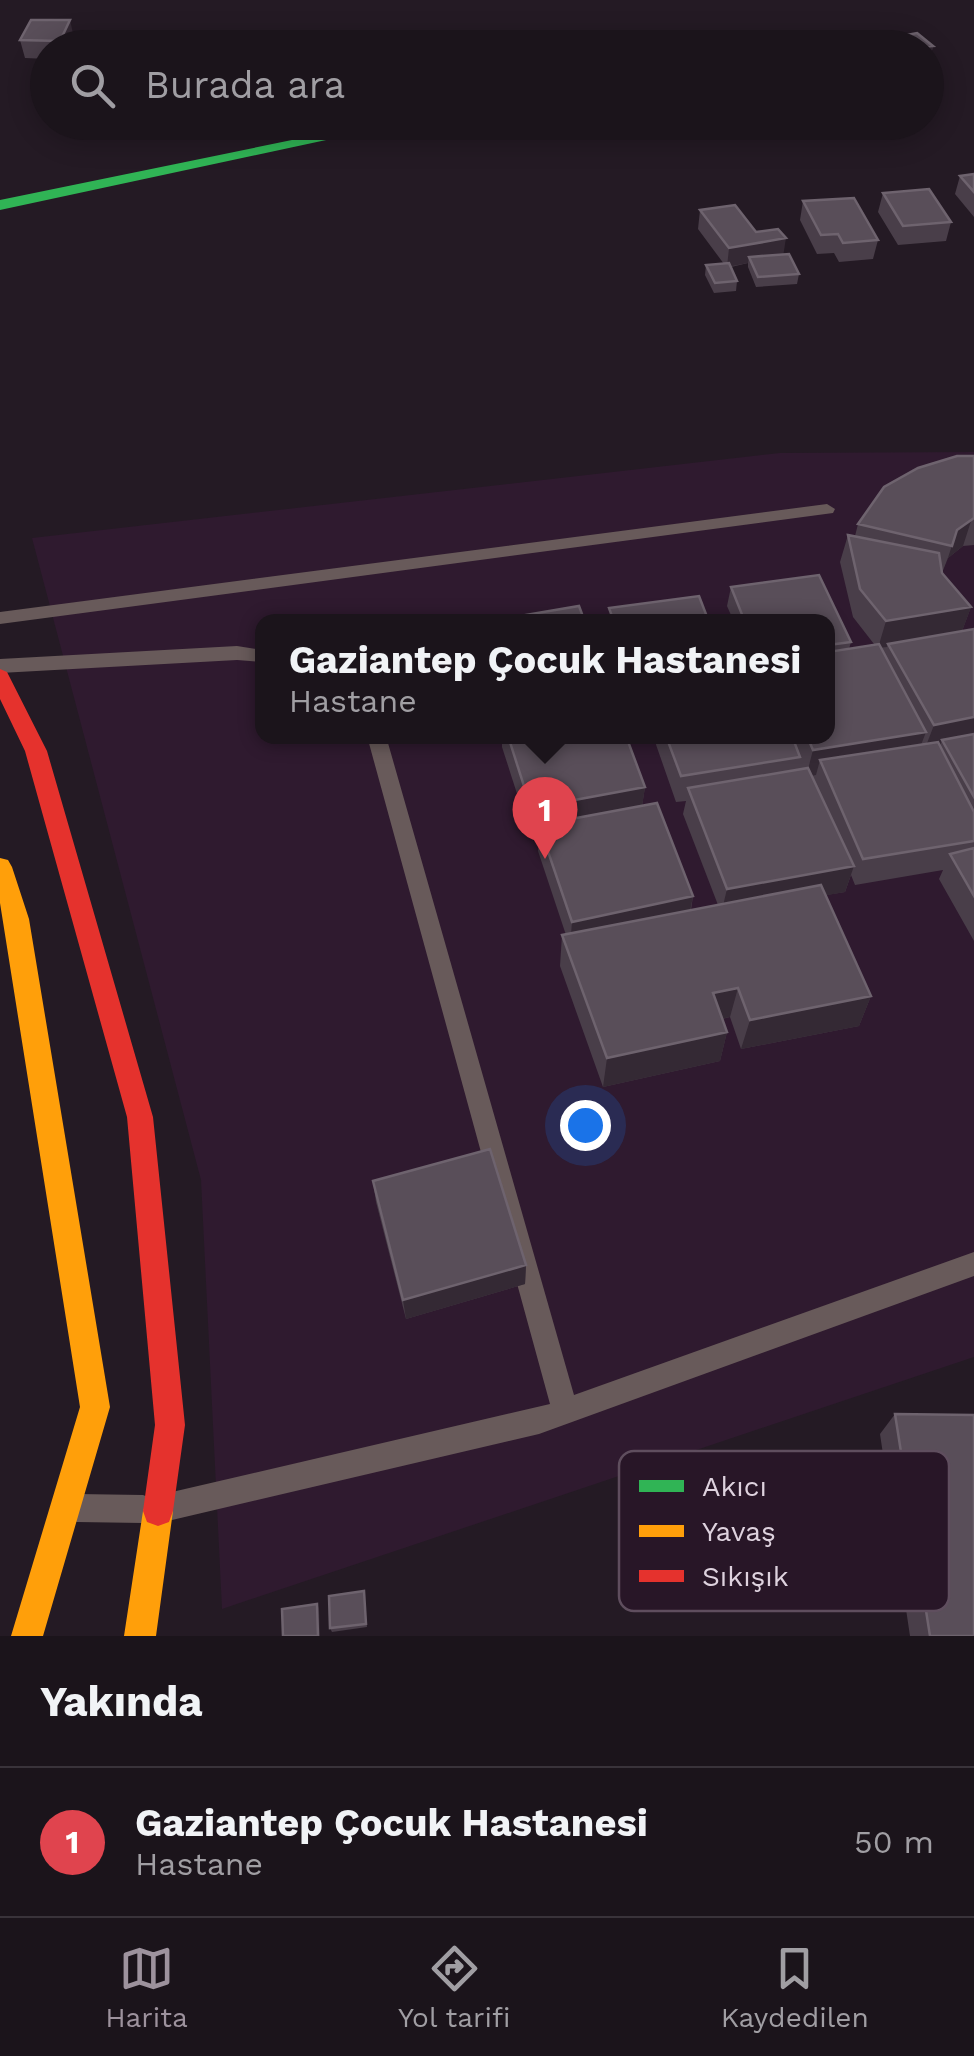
<!DOCTYPE html>
<html lang="tr">
<meta charset="utf-8">
<style>
:root{--surface:#1b141b;--page:#282128;--text:#f1f3f6;--muted:#a09ea3;--line:#39333a;--accent:#9d929d}
body{margin:0;font-family:"Work Sans",sans-serif;background:var(--page);color:var(--text)}
.you{position:absolute;left:585px;top:1125px;width:35px;height:35px;margin:-25px;border:8px solid #fff;border-radius:50%;background:#1a73e8;box-shadow:0 0 0 15px #1a73e833}
.badge{display:grid;place-items:center;width:65px;height:65px;border-radius:50%;background:var(--accent);color:#fff;font-size:32px;font-weight:700}
.pin{position:absolute;translate:-50% -82px;filter:drop-shadow(0 2px 5px #0008)}
.pin::after{content:'';position:absolute;top:52px;width:35px;height:30px;background:inherit;clip-path:polygon(0 0,100% 0,50% 100%)}
.popup{position:absolute;left:255px;top:614px;width:580px;height:130px;box-sizing:border-box;display:grid;place-content:center;border-radius:20px;background:var(--surface);filter:drop-shadow(0 2px 8px #0005);font-size:32px;white-space:nowrap;color:var(--muted)}
.popup b{font-size:38px;color:var(--text)}
.popup::after{content:'';position:absolute;left:50%;top:100%;margin-left:-20px;border:20px solid transparent;border-top-color:var(--surface)}
.list{margin:0;padding:0;list-style:none}
h2{display:flex;justify-content:space-between;align-items:center;height:130px;margin:0;padding:0 40px;font-size:42px}
h2 small{font-size:32px;font-weight:400;color:var(--muted)}
.list li{display:grid;grid-template-columns:65px 1fr auto;gap:30px;align-items:center;box-sizing:border-box;height:150px;padding:0 40px;border-top:2px solid var(--line)}
.list b{display:block;font-size:38px;white-space:nowrap}
.list p{margin:0;font-size:32px;white-space:nowrap;color:var(--muted)}
.list em{font-size:32px;font-style:normal;color:var(--muted)}
.icon{flex:none;width:55px;height:55px;fill:none;stroke:currentColor;stroke-width:2;stroke-linecap:round;stroke-linejoin:round}
.map{position:relative;flex:none;width:974px;height:1636px;overflow:hidden}
.search{position:absolute;background:var(--surface);box-shadow:0 5px 25px #0003;left:30px;right:30px;top:30px;height:110px;display:flex;align-items:center;gap:25px;box-sizing:border-box;padding:0 35px;border-radius:55px;color:var(--muted);font-size:38px}
.sheet{height:280px;background:var(--surface)}
nav{display:flex;justify-content:space-around;align-items:center;box-sizing:border-box;height:140px;border-top:2px solid var(--line);background:var(--surface);font-size:28px;color:var(--muted)}
nav a{display:grid;justify-items:center;gap:5px}
nav .on{color:var(--accent)}
.map>svg:first-child{display:block}
.built{fill:#2f1a2f;fill-rule:evenodd}
.lines{fill:none;stroke-linecap:round;stroke-linejoin:round}
.lane{fill:#685a5a;fill-rule:evenodd}
.street{fill:#685a5a;fill-rule:evenodd}
.fast{fill:#30b455;fill-rule:evenodd}
.slow{fill:#ff9f0a;fill-rule:evenodd}
.jam{fill:#e5322d;fill-rule:evenodd}
.wall{fill:#493e49}
.shaded-wall{fill:#342934}
.building{fill:#594e59;stroke:#6e636e;stroke-width:2.5}
.key{fill:#281627;stroke:#5f4e5e;stroke-width:2.5}
.key-label{font-size:28px;fill:#ded2de}
</style>
<div class="map">
<svg width="974" height="1636" viewBox="0 0 974 1636">
<rect width="100%" height="100%" fill="#241a24"/>
<path class="built" d="M974 452V1357L222 1609 201 1180 32 538 780 453ZM262 622H828V736H262Z"/>
<g class="lines">
<path class="lane" d="M827 504 835 509 833 513 0 624V612Z
M237 646 262 650V662L237 660 0 673V659Z
M367 736H386L574 1395 974 1252V1276L539 1434 172 1520 162 1516 158 1506 162 1496 172 1492 550 1404Z
M77 1494 143 1495 153 1499 157 1509 153 1519 143 1523 77 1522 67 1518 63 1508 67 1498Z"/>
<path class="street" d="M840 34 852 41 848 46 796 48 799 43Z"/>
<path class="fast" d="M380 122H410L0 210V200Z"/>
<path class="slow" d="M0 858 8 860 12 867 29 919 110 1407 43 1636H11L80 1407 0 903Z
M158 1496 169 1500 173 1511 156 1636H124L143 1511 147 1500Z"/>
<path class="jam" d="M0 669 7 672 47 751 153 1117 185 1425 173 1511 169 1522 158 1526 147 1522 143 1511 155 1425 127 1117 25 751 0 699Z"/>
</g>
<path class="wall" d="M896 37 933 46 931 55 926 56V48H895Z
M74 38 69 48H48V59L25 58 20 40Z
M974 174V217L955 194 960 176Z
M883 193 951 222 946 241 898 245 878 212Z
M803 201 878 240 873 259 839 262 834 253 817 254 800 220Z
M700 210 756 232 784 254 799 274 797 284 756 287 748 267V263L731 267 737 281 736 291 714 293 705 275 706 265 724 264 698 229Z
M957 456H974V545L963 546 948 558 942 573 971 607 962 631 974 629V941L939 879 943 870 855 885 851 875 845 892 826 895 871 996 859 1026 741 1049 730 1017 722 1019 727 1032 720 1061 603 1087 560 966 562 935H566L538 851 539 833 530 834 502 747V736H626L645 787 642 806 657 803 693 896 691 910 718 905 683 814 686 801 676 802 653 736H828V622H734L727 606 731 587 819 575 851 642 849 649 874 644 853 617 840 562 848 535 855 536 858 524 884 487 918 468Z
M373 1182 526 1265 525 1284 406 1319 376 1202Z
M895 1414 974 1636H910L880 1434Z
M364 1591 367 1627 332 1632 330 1628Z"/>
<path class="shaded-wall" d="M70 20 74 38 69 48H61L60 41Z
M933 46 931 55 926 56V48Z
M749 122H771V125L748 129Z
M786 238 783 257H749L748 263 727 267 729 248Z
M972 518 963 546 948 558 943 573 957 530Z
M971 607 961 634 888 644 887 647 878 648 886 621Z
M974 717V742L942 740 939 749 924 751 934 725Z
M926 732 916 758 820 760 816 775 806 777 813 750Z
M645 787 641 813 539 825V833L530 834 531 808Z
M854 866 845 892 721 914 727 889Z
M693 896 688 922 570 947 572 922Z
M738 988 730 1017 706 1022 713 993Z
M871 996 859 1026 741 1049 750 1020Z
M727 1032 720 1061 603 1087 607 1058Z
M526 1265 525 1284 406 1319 403 1300Z
M317 1604 319 1608 320 1636H318Z"/>
<path class="building" d="M31 20H70L60 41 20 40Z
M917 33 933 46 908 48 896 37Z
M974 174V192L960 176Z
M929 189 951 222 903 226 883 193Z
M854 198 878 240 843 243 838 234 821 235 803 201Z
M735 205 756 232 778 229 786 238 729 248 700 210Z
M789 254 799 274 758 277 749 257Z
M729 263 737 281 715 283 706 265Z
M957 456H974V518L957 530 952 546 858 524 884 487 918 468Z
M848 535 939 553 942 573 971 607 886 621 860 589Z
M819 575 851 642 828 645V622H745L731 587Z
M699 596 709 622H614L609 608Z
M579 606 585 622H484Z
M974 629V717L934 725 888 644Z
M879 644 926 732 813 750 807 736H828V652Z
M974 734V797L942 740Z
M508 736H626L645 787 531 808Z
M666 736H792L800 757 681 776Z
M938 742 974 812V841L863 859 820 760Z
M808 768 854 866 727 889 688 788Z
M657 803 693 896 572 922 539 825Z
M974 848V896L950 854Z
M821 885 871 996 750 1020 738 988 713 993 727 1032 607 1058 562 935Z
M490 1149 526 1265 403 1300 373 1181Z
M895 1414 974 1415V1636H930Z
M364 1591 366 1624 330 1628 329 1596Z
M317 1604 318 1636H283L282 1609Z"/>
<rect x="619" y="1451" width="330" height="160" rx="15" class="key"/>
<rect x="639" y="1480" width="45" height="12" fill="#30b455"/>
<rect x="639" y="1525" width="45" height="12" fill="#ff9f0a"/>
<rect x="639" y="1570" width="45" height="12" fill="#e5322d"/>
<g class="key-label">
<text x="702" y="1496">Akıcı</text>
<text x="702" y="1541">Yavaş</text>
<text x="702" y="1586">Sıkışık</text>
</g>
</svg>
<div class="you"></div>
<div class="pin badge" style="left:545px;top:859px;background:#e0444e">1</div>
<div class="popup"><b>Gaziantep Çocuk Hastanesi</b>Hastane</div>
<div class="search"><svg class="icon" aria-label="search" viewBox="0 0 24 24"><circle cx="10" cy="10" r="6"/><path d="M15 15l6 6"/></svg>Burada ara</div>
</div>
<section class="sheet">
<h2>Yakında<small></small></h2>
<ul class="list">
<li><span class="badge" style="background:#e0444e">1</span><div><b>Gaziantep Çocuk Hastanesi</b><p>Hastane</p></div><em>50 m</em></li>
</ul>
</section>
<nav>
<a class="on"><svg class="icon" aria-label="map" viewBox="0 0 24 24"><path d="M3 6l6-2 6 2 6-2v14l-6 2-6-2-6 2zM9 4v14M15 6v14"/></svg>Harita</a>
<a><svg class="icon" aria-label="directions" viewBox="0 0 24 24"><path d="M12 3l9 9-9 9-9-9zM9 14v-3h6M13 9l2 2-2 2"/></svg>Yol tarifi</a>
<a><svg class="icon" aria-label="saved" viewBox="0 0 24 24"><path d="M7 4h10v16l-5-4-5 4z"/></svg>Kaydedilen</a>
</nav>
